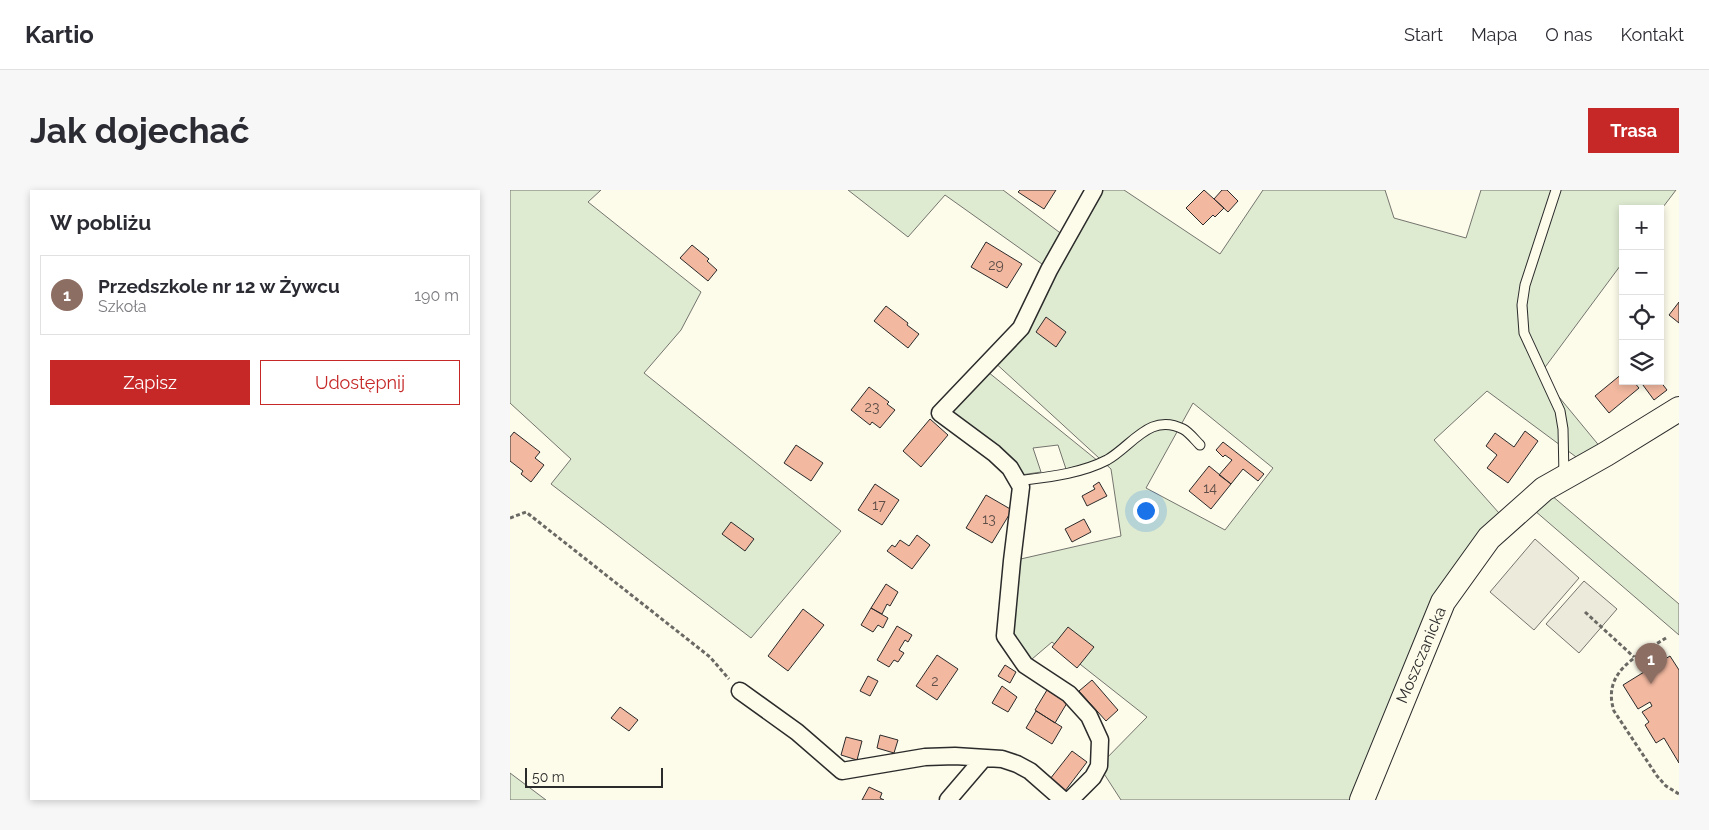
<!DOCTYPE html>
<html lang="pl">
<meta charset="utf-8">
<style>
:root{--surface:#fff;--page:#f7f7f7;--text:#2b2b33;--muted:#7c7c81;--line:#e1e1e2;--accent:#c62828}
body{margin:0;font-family:Raleway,sans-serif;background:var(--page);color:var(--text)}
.controls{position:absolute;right:15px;top:15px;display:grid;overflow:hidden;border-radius:0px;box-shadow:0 2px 8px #0003}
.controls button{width:45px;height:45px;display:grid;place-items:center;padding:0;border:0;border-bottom:1px solid var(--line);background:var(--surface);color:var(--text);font:25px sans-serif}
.scale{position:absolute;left:15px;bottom:12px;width:138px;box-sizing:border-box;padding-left:5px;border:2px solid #2b2b2b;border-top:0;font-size:14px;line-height:18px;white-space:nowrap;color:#2b2b2b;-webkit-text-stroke:4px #fdfbea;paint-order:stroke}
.you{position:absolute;left:635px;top:320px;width:18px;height:18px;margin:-12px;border:4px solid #fff;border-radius:50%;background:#1a73e8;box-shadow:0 0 0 8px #1a73e833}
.badge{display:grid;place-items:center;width:32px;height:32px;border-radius:50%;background:var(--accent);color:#fff;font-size:16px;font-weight:700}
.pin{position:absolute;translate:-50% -41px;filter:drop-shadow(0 1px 2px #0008)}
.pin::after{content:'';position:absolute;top:26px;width:18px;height:15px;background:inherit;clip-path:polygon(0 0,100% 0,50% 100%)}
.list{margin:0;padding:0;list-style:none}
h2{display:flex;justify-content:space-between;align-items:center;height:65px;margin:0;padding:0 20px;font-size:21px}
h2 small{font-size:16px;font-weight:400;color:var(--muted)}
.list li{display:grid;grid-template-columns:32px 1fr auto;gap:15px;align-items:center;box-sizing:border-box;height:80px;margin:0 10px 10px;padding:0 10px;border:1px solid var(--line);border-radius:0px}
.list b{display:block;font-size:19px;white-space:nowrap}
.list p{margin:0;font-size:16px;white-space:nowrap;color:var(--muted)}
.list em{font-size:16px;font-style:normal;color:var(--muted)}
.actions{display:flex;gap:10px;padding:15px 20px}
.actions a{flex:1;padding:11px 0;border:1px solid var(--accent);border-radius:0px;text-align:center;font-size:18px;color:var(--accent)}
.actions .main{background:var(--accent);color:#fff}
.icon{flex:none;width:28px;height:28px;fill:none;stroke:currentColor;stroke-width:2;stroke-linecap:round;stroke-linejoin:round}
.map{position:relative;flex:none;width:1169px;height:610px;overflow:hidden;border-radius:0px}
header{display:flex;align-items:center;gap:30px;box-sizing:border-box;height:70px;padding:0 25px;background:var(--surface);border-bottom:1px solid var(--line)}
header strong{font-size:24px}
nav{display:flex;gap:28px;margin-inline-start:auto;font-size:18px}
.intro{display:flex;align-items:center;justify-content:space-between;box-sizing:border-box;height:120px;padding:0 30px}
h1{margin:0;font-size:35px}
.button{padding:12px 22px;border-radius:0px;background:var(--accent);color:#fff;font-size:18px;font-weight:700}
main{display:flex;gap:30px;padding:0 30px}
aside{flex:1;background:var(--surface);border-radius:0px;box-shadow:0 2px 8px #0003}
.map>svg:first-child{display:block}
.green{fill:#deebd1;stroke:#74746e;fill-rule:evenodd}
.parking{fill:#eceadb;stroke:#74746e}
.building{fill:#f2b8a0;stroke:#2b2b2b}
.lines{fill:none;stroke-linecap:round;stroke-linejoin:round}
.lane-casing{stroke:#2b2b2b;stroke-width:11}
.street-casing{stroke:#2b2b2b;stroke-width:19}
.secondary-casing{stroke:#2b2b2b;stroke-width:26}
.path{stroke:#6a6964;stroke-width:3;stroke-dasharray:4 2.5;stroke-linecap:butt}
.lane{stroke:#fdfbea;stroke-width:9}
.street{stroke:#fdfbea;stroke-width:16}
.secondary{stroke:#fdfbea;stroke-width:24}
.labels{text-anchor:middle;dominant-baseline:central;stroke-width:4;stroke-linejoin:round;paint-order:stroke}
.number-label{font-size:14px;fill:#5d4e48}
.street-label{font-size:16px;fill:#2b2b2b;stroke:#fdfbea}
</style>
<header>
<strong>Kartio</strong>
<nav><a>Start</a><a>Mapa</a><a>O nas</a><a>Kontakt</a></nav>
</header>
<div class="intro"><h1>Jak dojechać</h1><a class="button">Trasa</a></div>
<main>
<aside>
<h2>W pobliżu<small></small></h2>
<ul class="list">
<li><span class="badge" style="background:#8d6e63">1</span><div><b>Przedszkole nr 12 w Żywcu</b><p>Szkoła</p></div><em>190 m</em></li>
</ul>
<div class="actions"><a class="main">Zapisz</a><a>Udostępnij</a></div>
</aside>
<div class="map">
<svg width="1169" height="610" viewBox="0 0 1169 610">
<rect width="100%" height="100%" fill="#fdfbea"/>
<path class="green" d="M0 0H91L78 12 191 102 171 140 134 183 331 341 241 448 41 294 61 269 0 213Z
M338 0H493L557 48 589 0H614L710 64 753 0H875L884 28 956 48 971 0H1166L1150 21V19H1113V72L1030 184 1096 264 1077 275 977 201 924 250 997 332 933 412 852 610H611L589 576 637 527 542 452 515 475 495 446 502 371 611 346 601 279 481 169 511 138 539 79 435 5 398 47ZM683 213 763 278 715 340 636 298Z
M478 182 588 271 556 279 548 255 523 258 531 282 511 285 441 223Z
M1034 299 1169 414V445L1017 314Z
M0 583 36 610H0Z"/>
<path class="parking" d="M1025 349 1069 388 1024 440 980 402Z
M1074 391 1107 419 1069 463 1036 434Z"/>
<path class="building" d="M510 0H546L534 19 508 2Z
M694 0 714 18 705 27 703 25 693 35 676 18Z
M712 0H717L728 11 718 22 704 9Z
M476 52 512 74 497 98 461 77Z
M182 55 199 69 197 71 207 80 198 91 170 68Z
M1169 112V133L1159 125Z
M376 116 398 133 397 135 409 144 398 158 364 131Z
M536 127 556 142 546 157 526 142Z
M1113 183V191H1123L1129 198 1099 223 1085 206Z
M1130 191H1150L1157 200 1144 210Z
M359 197 379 212 377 214 385 220 370 238 362 232 360 235 341 220Z
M420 229 438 245 411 277 393 261Z
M1015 241 1028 251 998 293 977 278 987 265 976 256 985 243 1004 257Z
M4 242 30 262 25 268 34 275 21 292 11 284 13 281 0 271V247Z
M713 252 754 284 748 291 733 279 721 294 709 285 722 270 715 265 713 267 706 260Z
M286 255 313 273 301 291 274 273Z
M699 276 721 294 701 319 679 301Z
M589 292 597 306 577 316 572 306 585 299 583 296Z
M365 294 389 310 372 335 348 320Z
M476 305 502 320 482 353 456 338Z
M574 329 581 342 562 352 555 339Z
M221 332 244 349 235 361 212 344Z
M407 345 420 355 402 379 377 361 382 355 385 357 390 350 399 356Z
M376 394 388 402 380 416 377 414 372 424 361 418Z
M361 418 378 428 373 438 368 435 363 442 351 435Z
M293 419 314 435 278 481 258 466Z
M387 436 402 445 398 452 395 450 389 460 394 463 388 472 384 470 379 477 367 470Z
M558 437 584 457 567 478 542 457Z
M427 465 448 479 427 510 406 496Z
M1160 466 1169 480V573L1154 548 1146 553 1135 535 1139 532 1132 522 1142 516 1140 512 1128 519 1113 495Z
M495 475 506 482 500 493 488 486Z
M358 486 368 491 360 506 350 501Z
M582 490 608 520 596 531 569 501Z
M492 496 507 507 498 522 482 513Z
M537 500 557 513 545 533 525 520Z
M110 517 128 530 119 541 101 528Z
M526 521 552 537 542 554 516 538Z
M370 545 388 550 384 563 367 558Z
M336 547 352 551 347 570 331 565Z
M562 561 577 572 555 601 540 589Z
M359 597 372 603 370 608 374 610H352Z"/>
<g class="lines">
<g class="lane-casing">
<path id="lane" d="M1046 0 1015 95 1012 115 1014 143 1050 221 1053 239 1054 286
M507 291C537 287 570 284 597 270 622 256 640 222 673 239 679 242 685 250 690 255"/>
</g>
<g class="street-casing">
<path id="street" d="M230 501 287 542 332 581 415 567 445 566 492 569 507 574 520 581 553 610
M438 610 473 569
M560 610 583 587 589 576 590 550 579 526 559 504 515 475 495 446 502 371 511 297 500 278 484 263 430 223 511 138 539 80 584 0"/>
</g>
<g class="secondary-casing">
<path id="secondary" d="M852 610 933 412 979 348 1034 299 1096 264 1169 219"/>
</g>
<path class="path" d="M0 328 16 322 200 467 219 489
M1075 422 1124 467
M1156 448C1129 465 1091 481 1104 521L1147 586 1156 596 1169 604"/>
<use href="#lane" class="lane"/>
<use href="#street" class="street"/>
<use href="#secondary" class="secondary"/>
</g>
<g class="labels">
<g class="number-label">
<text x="486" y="75">29</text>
<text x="362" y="217">23</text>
<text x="700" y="298">14</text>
<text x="369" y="315">17</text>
<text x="479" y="329">13</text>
<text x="425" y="491">2</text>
</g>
<g class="street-label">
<text transform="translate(911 465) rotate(-67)">Moszczanicka</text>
</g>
</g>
</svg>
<div class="controls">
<button>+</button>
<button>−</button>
<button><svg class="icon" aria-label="locate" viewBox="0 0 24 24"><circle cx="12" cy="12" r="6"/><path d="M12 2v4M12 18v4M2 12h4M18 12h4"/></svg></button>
<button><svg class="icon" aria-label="layers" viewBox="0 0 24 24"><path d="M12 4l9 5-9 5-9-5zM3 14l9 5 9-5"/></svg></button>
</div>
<div class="scale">50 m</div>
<div class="you"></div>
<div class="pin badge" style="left:1141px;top:494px;background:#8d6e63">1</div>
</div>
</main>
